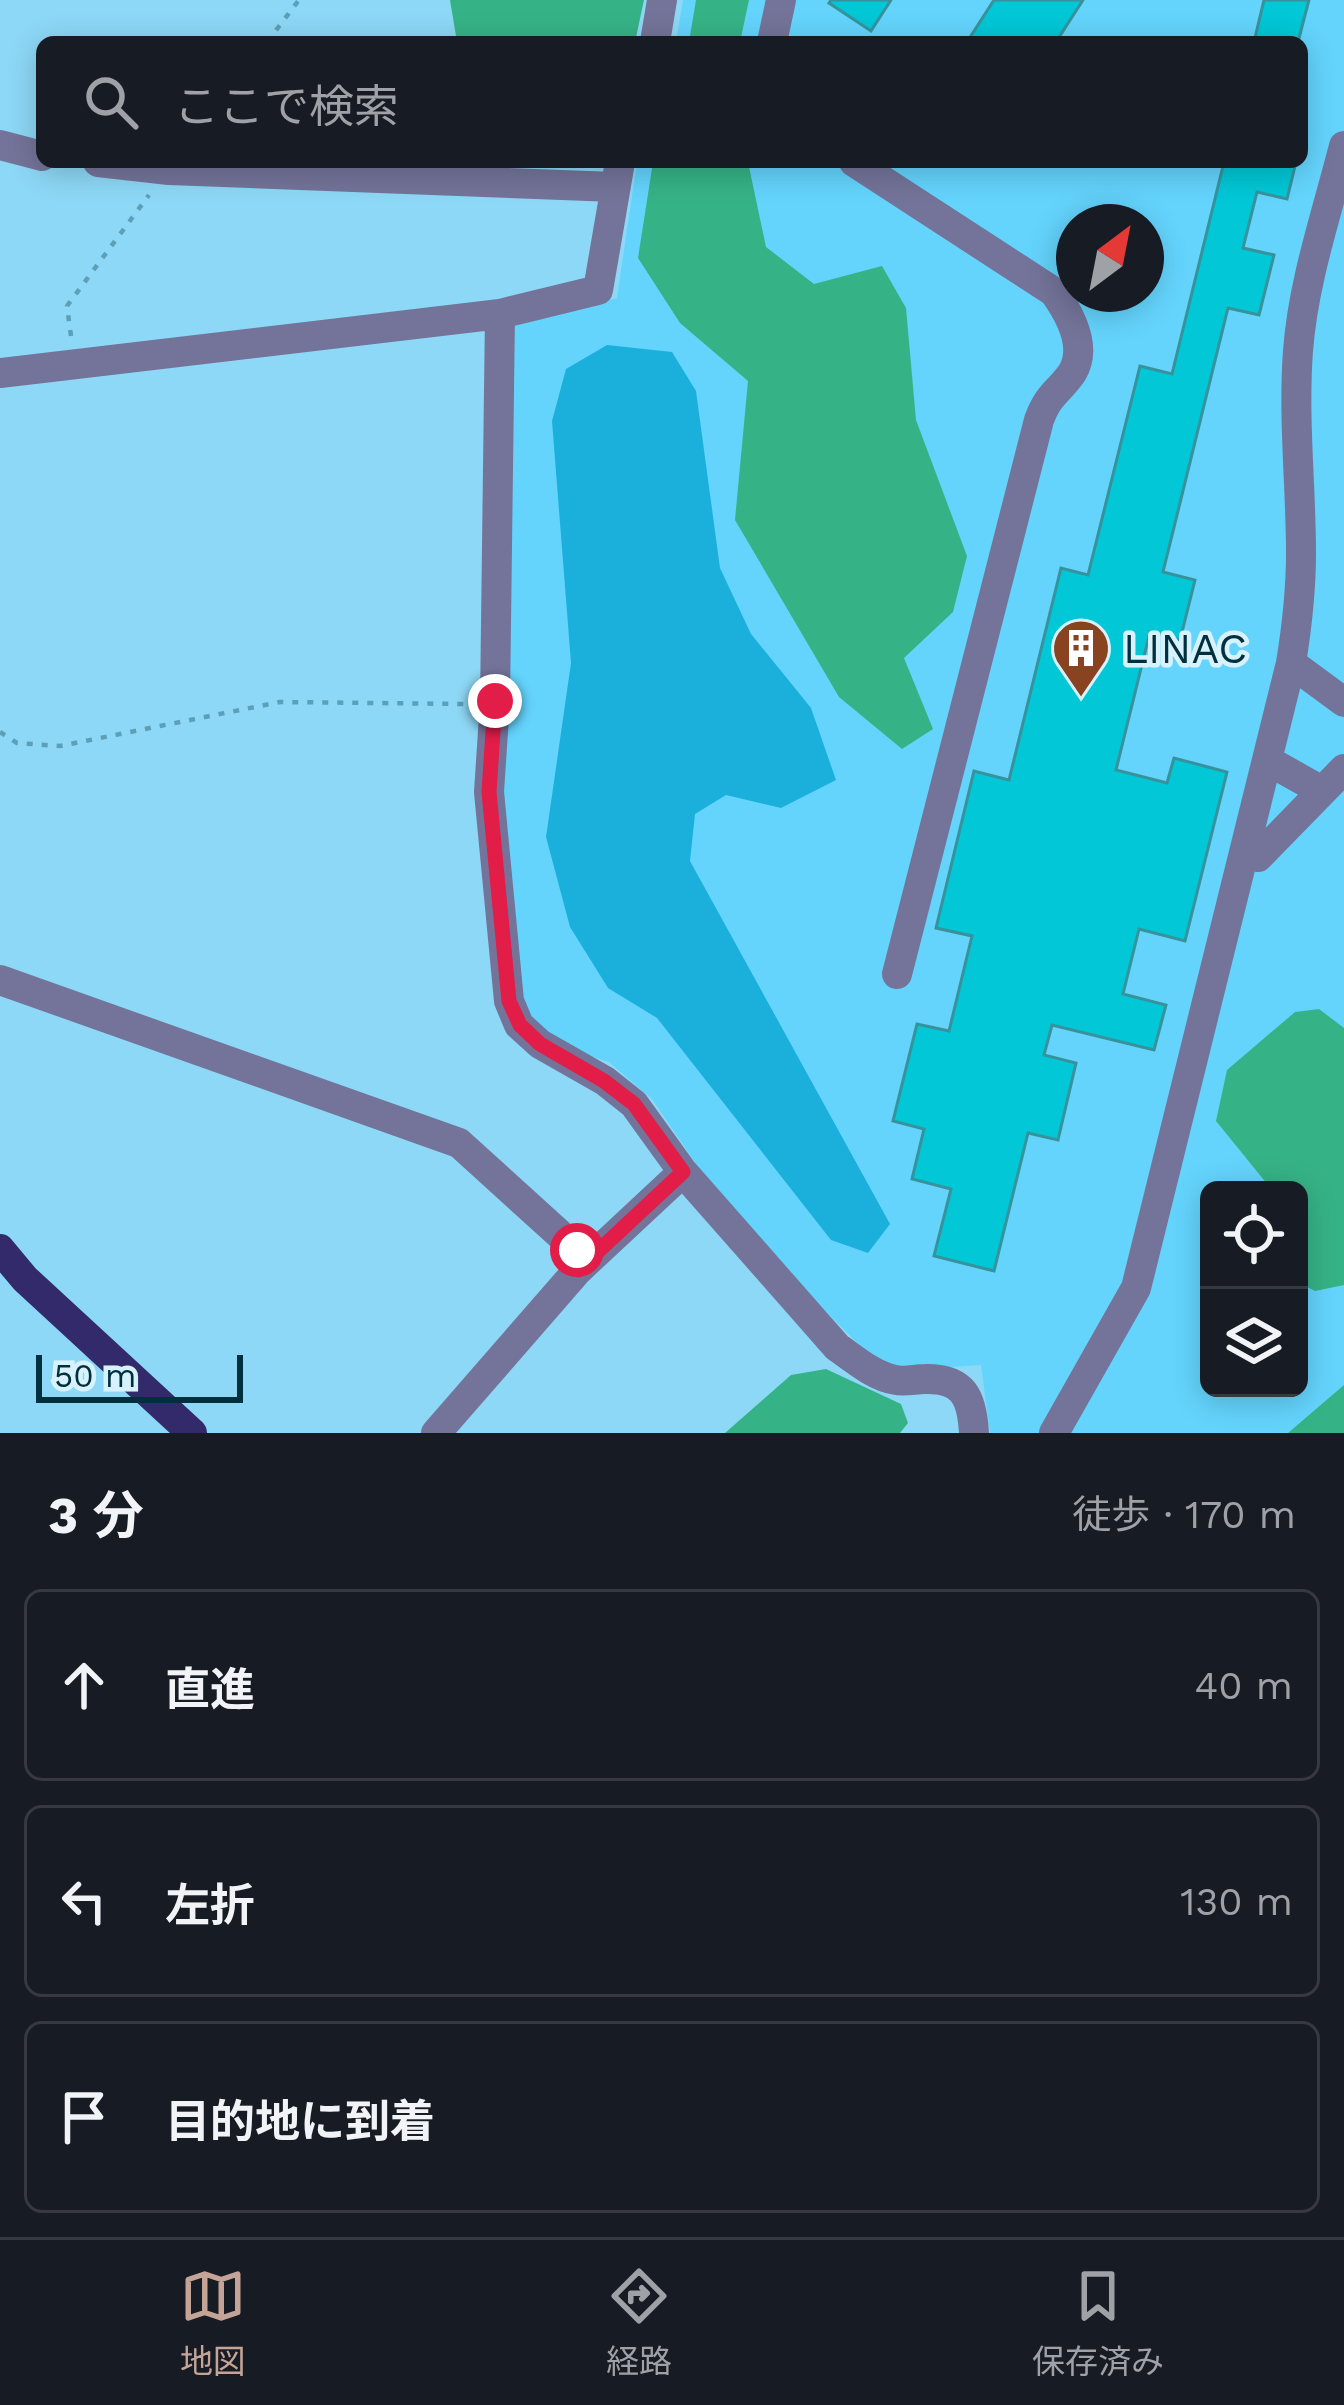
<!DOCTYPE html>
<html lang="ja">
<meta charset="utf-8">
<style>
:root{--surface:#171b24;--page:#242831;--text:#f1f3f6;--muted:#9ea1a6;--line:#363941;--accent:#c3a496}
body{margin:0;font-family:"Work Sans","Noto Sans JP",sans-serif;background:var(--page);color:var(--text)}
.controls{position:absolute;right:36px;bottom:36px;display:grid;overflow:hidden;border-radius:18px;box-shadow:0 6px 30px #0003}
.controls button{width:108px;height:108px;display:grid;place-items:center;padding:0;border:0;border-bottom:3px solid var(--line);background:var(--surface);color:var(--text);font:60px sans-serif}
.compass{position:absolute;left:1056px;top:204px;width:108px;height:108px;border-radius:50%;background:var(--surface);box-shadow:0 6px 30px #0003;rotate:32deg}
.scale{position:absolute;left:36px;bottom:30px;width:207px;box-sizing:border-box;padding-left:12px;border:6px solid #002f3d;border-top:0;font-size:33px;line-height:42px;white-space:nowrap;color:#002f3d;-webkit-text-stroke:9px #d7f2fd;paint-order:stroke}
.stop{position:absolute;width:36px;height:36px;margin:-27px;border:9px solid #e11d48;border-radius:50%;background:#fff}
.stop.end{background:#e11d48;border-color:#fff;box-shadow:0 3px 12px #0008}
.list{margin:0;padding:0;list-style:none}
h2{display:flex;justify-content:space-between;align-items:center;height:156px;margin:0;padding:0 48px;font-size:51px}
h2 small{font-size:39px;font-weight:400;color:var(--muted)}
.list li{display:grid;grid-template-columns:78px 1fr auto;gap:36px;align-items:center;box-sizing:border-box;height:192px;margin:0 24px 24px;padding:0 24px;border:3px solid var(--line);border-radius:18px}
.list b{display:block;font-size:45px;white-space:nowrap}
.list em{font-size:39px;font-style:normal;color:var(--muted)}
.icon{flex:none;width:66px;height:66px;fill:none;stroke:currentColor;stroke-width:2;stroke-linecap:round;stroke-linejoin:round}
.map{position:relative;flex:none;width:1344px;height:1433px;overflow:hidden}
.search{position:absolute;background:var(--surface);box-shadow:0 6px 30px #0003;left:36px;right:36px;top:36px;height:132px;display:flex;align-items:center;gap:30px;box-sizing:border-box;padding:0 42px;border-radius:18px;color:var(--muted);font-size:45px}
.sheet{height:804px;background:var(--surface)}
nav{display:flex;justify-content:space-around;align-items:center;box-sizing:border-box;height:168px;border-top:3px solid var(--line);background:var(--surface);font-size:33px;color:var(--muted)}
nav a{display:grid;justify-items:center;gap:6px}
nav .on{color:var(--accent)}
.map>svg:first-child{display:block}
.built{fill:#64d4fd;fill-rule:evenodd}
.green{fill:#36b386}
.water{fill:#1bb0dc}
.building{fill:#01c7d6;stroke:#38929c;stroke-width:3}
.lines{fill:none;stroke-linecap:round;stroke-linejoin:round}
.path{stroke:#5d9fb7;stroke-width:4.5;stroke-dasharray:6 9;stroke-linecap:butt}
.minor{stroke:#74749a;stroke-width:30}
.major{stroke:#322a6b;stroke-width:30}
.route{stroke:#e11d48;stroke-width:15}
.labels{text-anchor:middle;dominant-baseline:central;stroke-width:9;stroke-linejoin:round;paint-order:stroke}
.poi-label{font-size:42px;fill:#002f3d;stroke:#d7f2fd;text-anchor:start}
</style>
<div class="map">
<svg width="1344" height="1433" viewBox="0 0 1344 1433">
<rect width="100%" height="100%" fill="#8dd8f6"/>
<path class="built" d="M683 0H1344V1433H990L981 1365 909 1370 872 1358 731 1215 652 1099 609 1062 570 1050 540 1029 519 999 501 788 508 328 617 298 637 162H1302V42H676ZM1074 222H1146V294H1074ZM1209 1190H1299V1388H1209Z"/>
<path class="green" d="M450 0H644L635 42H457Z
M696 0H749L740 42H689Z
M653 162H748L766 247 814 284 882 266 906 308 916 420 967 556 953 612 904 658 933 729 902 749 839 697 735 520 748 381 680 323 638 258Z
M1319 1009 1344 1028V1285L1315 1291 1299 1283V1190H1272L1216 1121 1227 1070 1295 1012Z
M826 1369 901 1404 908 1423 900 1433H725L791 1375Z
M1344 1385V1433H1288Z"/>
<path class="water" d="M607 345 672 352 696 391 720 568 751 634 811 708 836 780 781 808 726 795 695 814 690 861 890 1224 868 1253 831 1240 657 1018 608 988 570 927 546 837 571 663 552 421 566 369Z"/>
<path class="building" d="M831 0H891L871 31 829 3Z
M994 0H1083L1056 42H967Z
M1264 0H1309L1298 42H1254Z
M1224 162H1296L1287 199 1257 192 1243 248 1274 255 1259 315 1228 308 1163 572 1195 580 1180 640 1150 632 1116 770 1167 783 1174 758 1227 772 1185 941 1139 929 1123 994 1166 1005 1154 1050 1052 1025 1044 1055 1076 1063 1058 1140 1028 1133 994 1271 934 1256 951 1189 912 1179 924 1129 893 1121 917 1024 949 1031 972 936 936 928 974 771 1009 780 1061 568 1088 575 1140 366 1172 374Z"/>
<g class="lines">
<path class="path" d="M267 42 299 0
M71 336 67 306 149 195
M0 732 17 743 60 746 280 702 466 704"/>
<path class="minor" d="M655 42 662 0
M772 42 781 0
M0 145 42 156
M98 162 169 170 615 187
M854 162 1054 292C1069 313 1088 347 1072 373 1058 393 1049 393 1039 420L897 974
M500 314 495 701 489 792 509 1001 519 1025 540 1044 605 1081 634 1104 683 1172 837 1347C854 1359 875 1377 896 1380 904 1382 916 1379 925 1379 964 1378 972 1398 974 1433
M0 373 500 314 598 290 620 162
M1291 663 1344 702
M1267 760 1322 791
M1244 854 1258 857 1344 769
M0 980 459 1143 577 1250 578 1270 436 1433
M578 1270 683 1172
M1054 1433 1136 1288 1291 663C1297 626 1301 590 1301 553 1301 486 1293 419 1298 351 1303 282 1327 213 1344 146"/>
<path class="major" d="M0 1249 25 1279 192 1433"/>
</g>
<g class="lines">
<path class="route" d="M495 701 489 792 509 1001 520 1025 540 1044 604 1081 634 1104 683 1172 578 1270 577 1250"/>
</g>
<defs>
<g id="building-pin" transform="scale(3)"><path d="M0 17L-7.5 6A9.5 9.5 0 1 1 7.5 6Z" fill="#8a4320" stroke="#d7f2fd"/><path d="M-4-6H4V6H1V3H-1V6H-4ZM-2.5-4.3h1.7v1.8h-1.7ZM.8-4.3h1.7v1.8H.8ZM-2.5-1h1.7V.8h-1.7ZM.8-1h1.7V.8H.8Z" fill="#fff"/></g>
</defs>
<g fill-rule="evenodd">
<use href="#building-pin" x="1081" y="648"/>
</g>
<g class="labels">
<g class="poi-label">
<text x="1123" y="648">LINAC</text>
</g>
</g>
</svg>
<div class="controls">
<button><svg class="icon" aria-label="locate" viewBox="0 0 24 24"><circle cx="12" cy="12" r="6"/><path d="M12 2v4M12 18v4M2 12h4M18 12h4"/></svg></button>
<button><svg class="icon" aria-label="layers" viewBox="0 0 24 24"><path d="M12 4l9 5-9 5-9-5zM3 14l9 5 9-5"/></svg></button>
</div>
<svg class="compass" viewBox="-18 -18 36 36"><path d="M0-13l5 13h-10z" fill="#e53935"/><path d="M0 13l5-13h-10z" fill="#9ea1a6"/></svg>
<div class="scale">50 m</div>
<div class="stop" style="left:577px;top:1250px"></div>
<div class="stop end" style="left:495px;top:701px"></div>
<div class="search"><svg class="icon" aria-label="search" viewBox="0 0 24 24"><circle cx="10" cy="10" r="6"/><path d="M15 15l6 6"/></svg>ここで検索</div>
</div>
<section class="sheet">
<h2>3 分<small>徒歩 · 170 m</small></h2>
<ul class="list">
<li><svg class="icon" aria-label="ahead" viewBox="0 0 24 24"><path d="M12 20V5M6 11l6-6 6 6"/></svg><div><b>直進</b></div><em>40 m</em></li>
<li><svg class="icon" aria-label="left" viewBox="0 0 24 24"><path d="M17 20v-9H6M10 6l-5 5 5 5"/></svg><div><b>左折</b></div><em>130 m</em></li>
<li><svg class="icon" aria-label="arrive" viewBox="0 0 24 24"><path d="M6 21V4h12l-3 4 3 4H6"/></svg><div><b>目的地に到着</b></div></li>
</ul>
</section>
<nav>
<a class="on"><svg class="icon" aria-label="map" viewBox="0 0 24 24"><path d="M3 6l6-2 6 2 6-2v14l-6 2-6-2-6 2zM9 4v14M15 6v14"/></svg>地図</a>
<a><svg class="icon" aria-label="directions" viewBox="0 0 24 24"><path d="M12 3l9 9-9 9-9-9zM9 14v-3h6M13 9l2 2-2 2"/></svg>経路</a>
<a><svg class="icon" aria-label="saved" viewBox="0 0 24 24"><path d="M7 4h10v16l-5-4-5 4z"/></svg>保存済み</a>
</nav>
